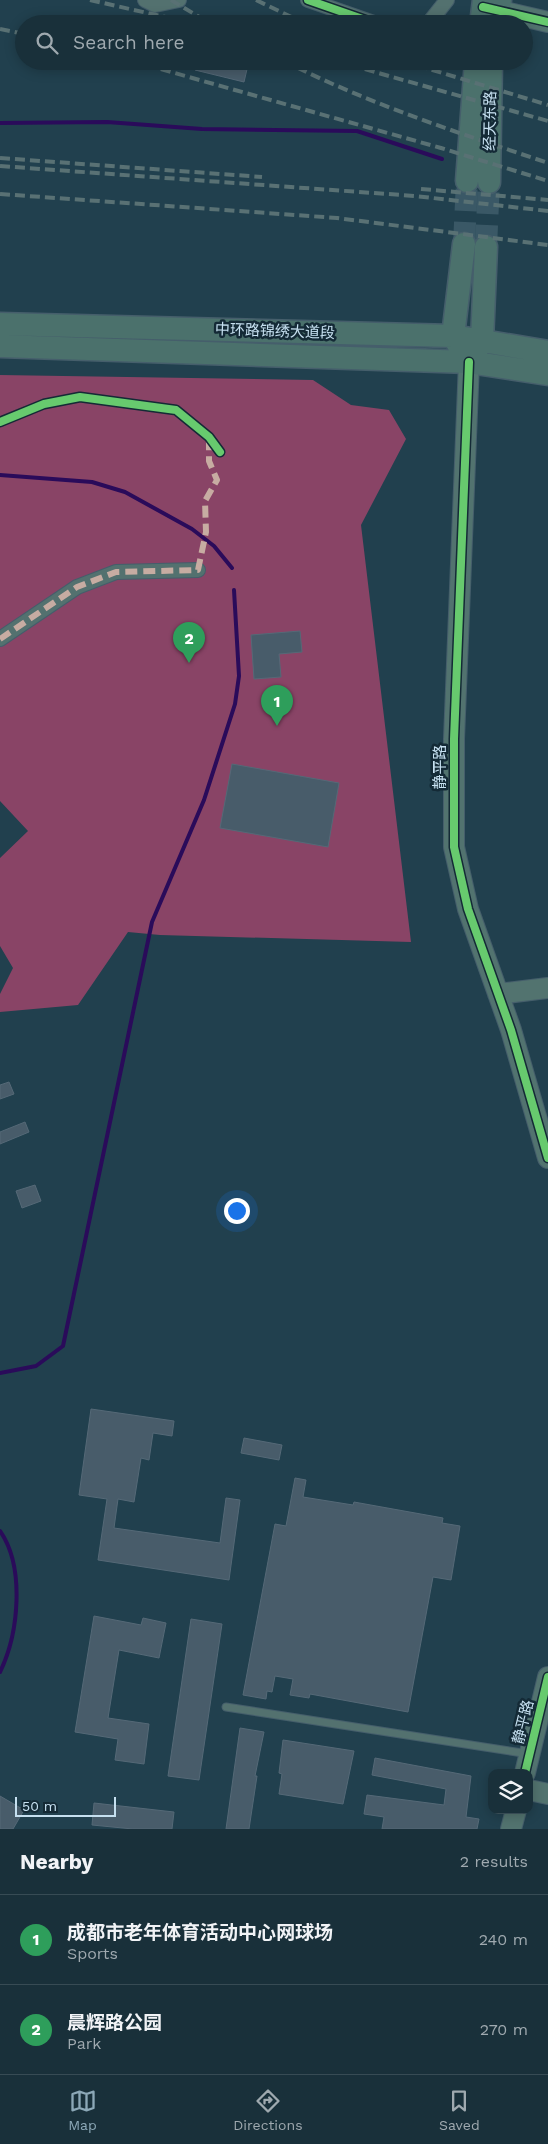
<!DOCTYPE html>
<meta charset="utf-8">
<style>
:root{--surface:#19303a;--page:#263c45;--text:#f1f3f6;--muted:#9fa9af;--line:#374b54;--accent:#8ca8b7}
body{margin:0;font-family:"Work Sans","Noto Sans SC",sans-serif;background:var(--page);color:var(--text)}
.controls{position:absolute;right:15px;bottom:15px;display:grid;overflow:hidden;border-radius:10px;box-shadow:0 2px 12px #0003}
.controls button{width:45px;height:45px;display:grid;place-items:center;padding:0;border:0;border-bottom:1px solid var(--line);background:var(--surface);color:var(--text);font:25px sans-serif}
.scale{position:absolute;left:15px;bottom:12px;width:101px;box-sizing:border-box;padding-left:5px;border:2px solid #c6e0f0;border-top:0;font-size:14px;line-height:18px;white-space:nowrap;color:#c6e0f0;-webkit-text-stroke:4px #142a36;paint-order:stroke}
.you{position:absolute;left:236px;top:1210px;width:18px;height:18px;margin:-12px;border:4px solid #fff;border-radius:50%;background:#1a73e8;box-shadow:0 0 0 8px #1a73e833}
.badge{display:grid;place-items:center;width:32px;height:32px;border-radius:50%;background:var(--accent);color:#fff;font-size:16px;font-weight:700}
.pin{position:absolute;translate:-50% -41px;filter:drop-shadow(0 1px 2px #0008)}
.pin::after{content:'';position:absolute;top:26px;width:18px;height:15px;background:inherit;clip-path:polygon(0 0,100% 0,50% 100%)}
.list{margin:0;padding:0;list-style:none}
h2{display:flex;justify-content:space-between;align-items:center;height:65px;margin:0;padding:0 20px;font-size:21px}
h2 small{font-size:16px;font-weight:400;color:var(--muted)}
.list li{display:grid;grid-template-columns:32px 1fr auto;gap:15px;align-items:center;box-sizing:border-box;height:90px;padding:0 20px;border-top:1px solid var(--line)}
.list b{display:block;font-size:19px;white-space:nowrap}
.list p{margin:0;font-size:16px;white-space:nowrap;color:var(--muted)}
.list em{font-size:16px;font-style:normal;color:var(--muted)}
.icon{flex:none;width:28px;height:28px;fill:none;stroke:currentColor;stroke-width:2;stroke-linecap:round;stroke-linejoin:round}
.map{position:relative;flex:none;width:548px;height:1829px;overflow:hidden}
.search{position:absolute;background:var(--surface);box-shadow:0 2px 12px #0003;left:15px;right:15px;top:15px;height:55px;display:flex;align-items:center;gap:12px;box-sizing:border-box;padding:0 18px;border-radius:28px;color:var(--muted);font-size:19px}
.sheet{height:245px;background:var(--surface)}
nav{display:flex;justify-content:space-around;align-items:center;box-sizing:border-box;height:70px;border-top:1px solid var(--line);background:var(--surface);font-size:14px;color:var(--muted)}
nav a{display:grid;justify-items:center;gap:2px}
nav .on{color:var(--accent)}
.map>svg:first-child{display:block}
.green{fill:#894466}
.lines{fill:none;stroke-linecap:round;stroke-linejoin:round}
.stream{stroke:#2a0b5a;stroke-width:4}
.building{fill:#485c6a;stroke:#556977}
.primary-tunnel{stroke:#3a5866;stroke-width:22;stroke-dasharray:22 11;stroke-linecap:butt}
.lane-casing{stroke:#455e6b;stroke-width:9}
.street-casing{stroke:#455e6b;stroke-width:16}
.secondary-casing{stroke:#455e6b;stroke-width:22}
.primary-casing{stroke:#455e6b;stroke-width:25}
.lane{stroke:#53716f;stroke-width:7}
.street{stroke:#53716f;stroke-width:14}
.secondary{stroke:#52736f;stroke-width:20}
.primary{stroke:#4b716c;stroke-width:22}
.rail{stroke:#597174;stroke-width:4;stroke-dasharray:10 5;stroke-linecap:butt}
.quiet{stroke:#c7aca2;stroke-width:6;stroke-dasharray:12 6;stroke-linecap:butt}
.cycleway-casing{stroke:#142a36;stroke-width:11}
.cycleway{stroke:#67ca6e;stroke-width:8}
.labels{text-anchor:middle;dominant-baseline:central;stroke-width:5;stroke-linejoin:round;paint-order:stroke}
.street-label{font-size:15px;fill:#c6e0f0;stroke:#142a36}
</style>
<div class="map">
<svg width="548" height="1829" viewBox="0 0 548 1829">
<rect width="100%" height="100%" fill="#21404e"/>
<path class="green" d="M0 375 313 380 351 405 389 410 406 439 361 525 411 942 160 935 128 932 78 1005 0 1012V994L13 968 0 946V858L28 831 0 801Z"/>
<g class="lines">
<path class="stream" d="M0 123 107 122 202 129 357 131 442 159
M0 475 92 482 125 492 192 529 214 546 232 568
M0 1373 36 1366 63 1346 152 922 204 800 235 704 239 676 234 590
M0 1531C25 1567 19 1633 0 1672"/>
</g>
<path class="building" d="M197 61H233L248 65 244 82 195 70Z
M300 631 302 652 279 654 281 677 254 679 251 635Z
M232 764 339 783 328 847 220 828Z
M9 1082 14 1094 0 1099V1085Z
M25 1122 29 1132 0 1144V1132Z
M35 1185 41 1201 22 1208 16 1191Z
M91 1409 174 1421 172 1436 153 1433 149 1460 141 1458 134 1502 118 1499 114 1528 220 1543 226 1498 240 1500 229 1580 98 1560 107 1499 79 1495Z
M244 1438 282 1445 279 1460 241 1453Z
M295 1478 306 1480 303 1497 353 1505 354 1502 443 1518 442 1523 460 1526 451 1580 433 1577 408 1712 310 1694 309 1698 290 1695 293 1679 275 1676 272 1692 267 1691 266 1699 243 1695 275 1524 286 1526Z
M94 1616 141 1625 143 1618 166 1623 159 1658 119 1650 108 1718 149 1724 144 1764 115 1760 118 1739 75 1732Z
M191 1619 222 1624 199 1780 168 1776Z
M240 1728 264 1732 255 1776H257L249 1829H226Z
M283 1740 354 1751 343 1804 279 1794 282 1774 279 1773Z
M375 1758 471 1776 466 1817 479 1819 477 1829H382L384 1817 364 1814 367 1795 444 1805 446 1789 372 1775Z
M0 1796 24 1810 13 1829H0Z
M94 1803 174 1812 172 1829H133L92 1825Z"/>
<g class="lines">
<path class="primary-tunnel" d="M464 244 467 181
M486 247 489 182"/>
<g class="lane-casing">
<path id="lane" d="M226 1707 529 1754"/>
</g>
<g class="street-casing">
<path id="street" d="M145 0 155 5 179 0
M308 0 377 24
M428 24 447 0
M0 639 77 587 116 572 198 570"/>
</g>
<g class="secondary-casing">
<path id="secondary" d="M483 7 548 22
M469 362 454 739V847L468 909 511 1030 548 1158
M498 994 548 988
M525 1773 548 1677
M529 1790 548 1794
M511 1829 516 1810"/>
</g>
<g class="primary-casing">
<path id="primary" d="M481 24 484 0
M496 24 500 0
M467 181 476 61
M489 182 491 61
M464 244 453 336 469 362 482 341 486 247
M0 324 453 336 548 352
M0 346 469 362 548 374"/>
</g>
<use href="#lane" class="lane"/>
<use href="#street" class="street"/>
<use href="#secondary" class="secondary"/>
<use href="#primary" class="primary"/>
<path class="rail" d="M90 0 196 24
M171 0 211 24
M256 0 306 24
M0 29 24 34
M132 61 441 148 548 181
M284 61C369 104 459 133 548 163
M336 61 548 121
M403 61 548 105
M0 158 262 177
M0 166 415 196 548 211
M421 189 548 200
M0 194 337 218 548 245"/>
<path class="quiet" d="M0 639 77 587 116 572 198 570 206 532 205 501 217 480 209 461V438"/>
<g class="cycleway-casing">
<path id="cycleway" d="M308 0 377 24
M483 7 548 22
M469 362 454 739V847L468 909 511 1030 548 1158
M0 422 44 404 80 397 176 410 209 437 220 452
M525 1773 548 1677"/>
</g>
<use href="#cycleway" class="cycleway"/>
</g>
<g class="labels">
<g class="street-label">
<text transform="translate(490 121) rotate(-89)">经天东路</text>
<text transform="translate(275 331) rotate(2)">中环路锦绣大道段</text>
<text transform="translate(440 767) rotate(-90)">静平路</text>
<text transform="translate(523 1722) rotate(-76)">静平路</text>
</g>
</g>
</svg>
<div class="controls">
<button><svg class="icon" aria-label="layers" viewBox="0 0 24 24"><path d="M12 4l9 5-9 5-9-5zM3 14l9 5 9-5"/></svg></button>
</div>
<div class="scale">50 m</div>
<div class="you"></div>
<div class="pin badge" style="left:277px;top:726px;background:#2e9e5b">1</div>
<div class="pin badge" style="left:189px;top:663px;background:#2e9e5b">2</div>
<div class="search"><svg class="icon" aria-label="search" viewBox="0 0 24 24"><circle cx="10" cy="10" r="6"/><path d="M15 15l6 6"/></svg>Search here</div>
</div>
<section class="sheet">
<h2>Nearby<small>2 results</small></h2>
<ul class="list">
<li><span class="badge" style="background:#2e9e5b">1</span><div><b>成都市老年体育活动中心网球场</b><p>Sports</p></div><em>240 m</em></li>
<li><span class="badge" style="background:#2e9e5b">2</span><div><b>晨辉路公园</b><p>Park</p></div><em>270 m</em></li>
</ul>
</section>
<nav>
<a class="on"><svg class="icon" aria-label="map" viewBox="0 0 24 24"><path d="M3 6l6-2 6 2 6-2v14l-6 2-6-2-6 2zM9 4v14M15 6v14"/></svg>Map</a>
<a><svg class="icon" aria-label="directions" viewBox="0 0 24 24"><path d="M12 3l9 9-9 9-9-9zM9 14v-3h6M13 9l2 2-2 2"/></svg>Directions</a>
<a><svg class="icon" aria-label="saved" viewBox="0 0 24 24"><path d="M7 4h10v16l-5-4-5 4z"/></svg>Saved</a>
</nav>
